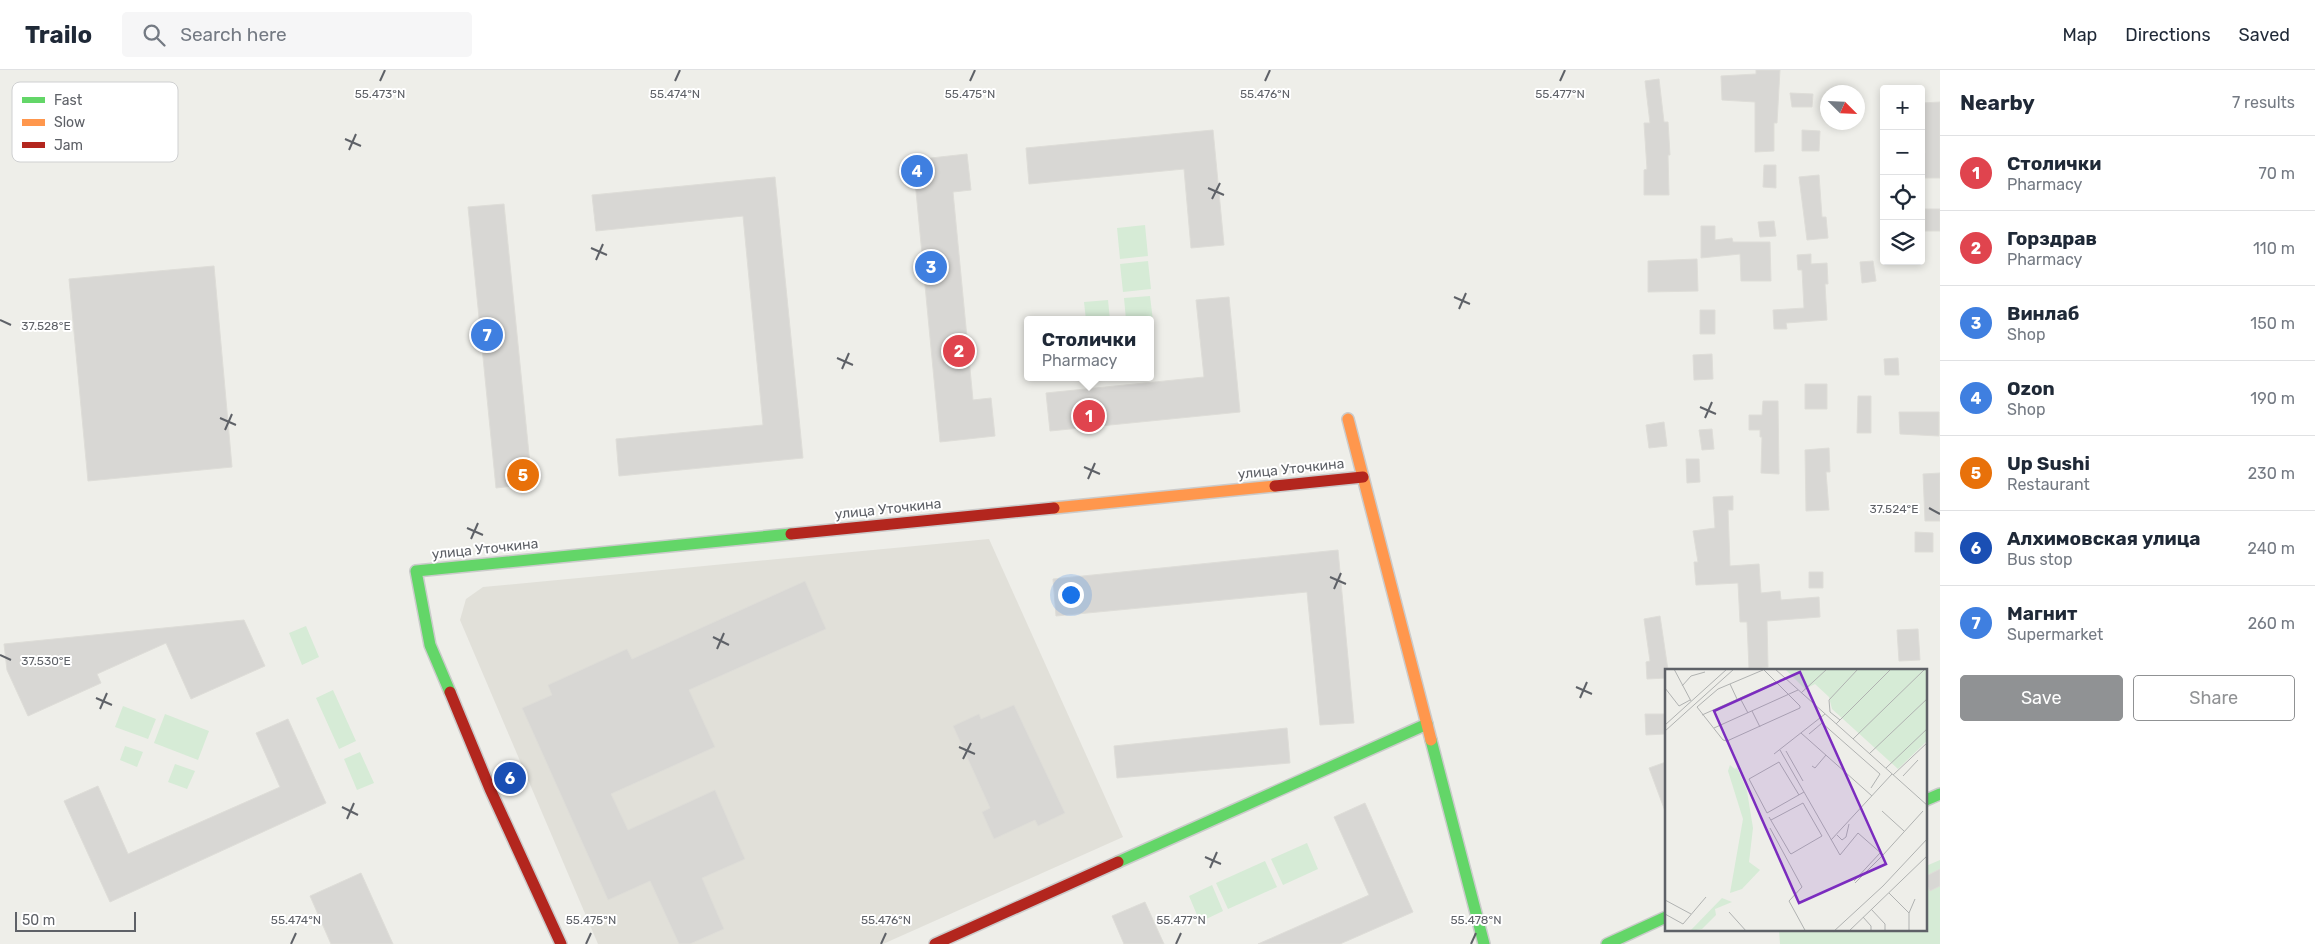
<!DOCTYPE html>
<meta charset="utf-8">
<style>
:root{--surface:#fff;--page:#f6f6f7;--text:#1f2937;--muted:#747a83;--line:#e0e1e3;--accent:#909294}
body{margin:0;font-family:Rubik,sans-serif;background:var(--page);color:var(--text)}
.controls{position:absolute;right:15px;top:15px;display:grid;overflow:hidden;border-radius:5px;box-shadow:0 2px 8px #0003}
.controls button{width:45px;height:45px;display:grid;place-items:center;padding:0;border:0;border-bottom:1px solid var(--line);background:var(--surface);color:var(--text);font:25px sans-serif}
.compass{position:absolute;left:1820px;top:15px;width:45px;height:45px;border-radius:50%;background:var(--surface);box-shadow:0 2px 8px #0003;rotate:114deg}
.scale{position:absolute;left:15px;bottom:12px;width:121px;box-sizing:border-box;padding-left:5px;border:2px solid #5e6167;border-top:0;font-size:14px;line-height:18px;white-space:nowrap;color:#5e6167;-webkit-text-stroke:4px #fff;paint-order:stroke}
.you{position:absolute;left:1070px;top:524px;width:18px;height:18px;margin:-12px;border:4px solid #fff;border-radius:50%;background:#1a73e8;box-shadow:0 0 0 8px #1a73e833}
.badge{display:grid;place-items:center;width:32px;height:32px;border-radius:50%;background:var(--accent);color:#fff;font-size:16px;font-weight:700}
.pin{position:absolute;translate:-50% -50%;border:2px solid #fff;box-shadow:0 1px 5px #0006}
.popup{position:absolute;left:1024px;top:246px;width:130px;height:65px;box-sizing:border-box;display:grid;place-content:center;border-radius:5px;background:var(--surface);filter:drop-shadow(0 1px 4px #0005);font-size:16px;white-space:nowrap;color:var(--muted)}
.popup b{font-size:19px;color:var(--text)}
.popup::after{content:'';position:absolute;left:50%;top:100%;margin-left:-10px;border:10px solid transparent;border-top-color:var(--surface)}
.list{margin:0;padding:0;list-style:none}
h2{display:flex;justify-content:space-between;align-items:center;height:65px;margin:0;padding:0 20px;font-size:21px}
h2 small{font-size:16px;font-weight:400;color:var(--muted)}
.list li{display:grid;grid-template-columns:32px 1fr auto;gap:15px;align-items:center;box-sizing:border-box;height:75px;padding:0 20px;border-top:1px solid var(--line)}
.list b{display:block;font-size:19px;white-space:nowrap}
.list p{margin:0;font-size:16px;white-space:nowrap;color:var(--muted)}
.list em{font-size:16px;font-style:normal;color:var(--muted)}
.actions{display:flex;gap:10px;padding:15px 20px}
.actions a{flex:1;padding:11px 0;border:1px solid var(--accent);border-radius:5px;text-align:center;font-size:18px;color:var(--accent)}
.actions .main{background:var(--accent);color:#fff}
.icon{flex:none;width:28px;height:28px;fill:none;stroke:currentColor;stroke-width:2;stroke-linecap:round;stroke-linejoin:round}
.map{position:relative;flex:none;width:1940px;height:874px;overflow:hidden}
header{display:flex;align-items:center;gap:30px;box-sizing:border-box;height:70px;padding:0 25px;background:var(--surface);border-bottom:1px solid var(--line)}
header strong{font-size:24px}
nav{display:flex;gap:28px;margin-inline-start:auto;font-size:18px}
.search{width:350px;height:45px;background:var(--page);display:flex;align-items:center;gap:12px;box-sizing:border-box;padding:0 18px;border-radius:5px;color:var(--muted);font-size:19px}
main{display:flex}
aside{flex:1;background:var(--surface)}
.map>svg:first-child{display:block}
.education{fill:#e1e0d9}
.green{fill:#d6ebd6}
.building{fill:#d8d7d4;stroke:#deddd8}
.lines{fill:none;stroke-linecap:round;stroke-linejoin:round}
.fast-casing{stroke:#cbcbcb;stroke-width:14}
.slow-casing{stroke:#cbcbcb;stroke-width:14}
.jam-casing{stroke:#cbcbcb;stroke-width:14}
.fast{stroke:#63d668;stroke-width:11}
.slow{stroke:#ff974d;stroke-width:11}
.jam{stroke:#b3261e;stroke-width:11}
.ticks{fill:none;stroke:#5e6167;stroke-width:2}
.labels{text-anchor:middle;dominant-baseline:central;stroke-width:4;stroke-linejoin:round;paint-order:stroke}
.street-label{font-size:14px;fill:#5e6167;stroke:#fff}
.inset-road{fill:none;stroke:#b0b2b1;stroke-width:1}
.view{fill:#7b2cbf;fill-opacity:0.15;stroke:#7b2cbf;stroke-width:2.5}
.inset-edge{fill:none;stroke:#5e6167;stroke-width:2.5}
.key{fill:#fff;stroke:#cfd0d1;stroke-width:1}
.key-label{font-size:14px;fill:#5e6167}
.ticks-label{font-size:12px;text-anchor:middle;fill:#5e6167;stroke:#fff;stroke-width:4;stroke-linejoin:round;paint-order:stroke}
</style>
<header>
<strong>Trailo</strong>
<div class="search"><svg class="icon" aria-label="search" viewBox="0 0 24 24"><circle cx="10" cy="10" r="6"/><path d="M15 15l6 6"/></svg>Search here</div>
<nav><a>Map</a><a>Directions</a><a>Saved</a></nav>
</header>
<main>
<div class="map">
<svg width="1940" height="874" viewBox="0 0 1940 874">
<rect width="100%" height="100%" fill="#eeeee9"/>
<path class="education" d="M989 469 1123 767 883 874H598L460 550 466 529 483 517Z"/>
<path class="green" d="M1145 155 1148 186 1120 189 1117 158Z
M1148 191 1151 219 1123 222 1120 194Z
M1150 226 1154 259H1150V250H1126L1124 228Z
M1108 230 1110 250H1086L1084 232Z
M306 556 319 587 302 595 289 563Z
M333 620 356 671 339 679 316 628Z
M123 636 156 649 148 669 115 657Z
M165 644 209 661 198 690 154 673Z
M125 676 143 682 137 697 120 690Z
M360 682 374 713 357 720 344 689Z
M175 694 195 701 187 719 168 712Z
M1307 773 1318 799 1283 815 1271 789Z
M1940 790V874H1780L1779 860H1926V796Z
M1265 791 1277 817 1228 839 1216 813Z
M1212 815 1223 841 1200 852 1189 826Z"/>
<path class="building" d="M1756 0H1780L1777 53H1774V81L1755 82V32L1722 30 1721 6 1756 4Z
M1659 9 1664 52H1668L1670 85H1668L1669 125H1644V100L1647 99 1644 53H1650L1645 11Z
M1790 23 1813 24 1812 37H1792Z
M1940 32V108H1921L1922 83H1925L1921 33Z
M1213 60 1224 175 1191 178 1184 99 1029 114 1026 78Z
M1802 60 1820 61 1819 81H1802Z
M967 84 971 120 953 122 973 330 991 328 995 366 940 372 913 90Z
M1764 95H1776V118L1763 117Z
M1819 105 1822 147H1826L1828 168 1807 170 1799 107Z
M775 107 803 388 619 406 616 369 763 355 743 146 596 161 592 125Z
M504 134 532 414 496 418 468 137Z
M1925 139H1940V161H1925Z
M1774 151 1776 166 1760 167 1758 152Z
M1701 156H1715V170L1732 168 1733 172H1770L1771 211H1741L1740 184 1701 188Z
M1811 184V194L1827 193 1828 214H1825L1827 250 1786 253 1787 259H1774L1773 240 1804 238 1802 200H1798L1797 185Z
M1697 189 1698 221 1648 222V191Z
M1873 191 1876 211 1862 213 1860 192Z
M214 196 232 397 88 411 69 209Z
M1229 227 1240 342 1050 361 1046 323 1204 307 1196 230Z
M1700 240H1715V264H1700Z
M1712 284 1713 309 1694 310 1693 285Z
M1898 288 1899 305H1885L1884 289Z
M1805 314H1827V339H1805Z
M1858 326H1871V363H1857Z
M1763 331H1778L1779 404 1761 403 1762 367H1760V360H1749V345H1762Z
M1899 342H1939V366L1900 364Z
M1664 352 1667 376 1649 378 1646 355Z
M1712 359 1714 379 1702 380 1699 360Z
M1829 378 1830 402H1826L1829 440 1806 441 1805 380Z
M1686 389H1699L1700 412 1687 413Z
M1940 403V451H1925L1923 404Z
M1733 426V440H1728L1730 496 1759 494 1761 523 1780 521 1781 530 1819 527 1820 547 1767 551 1768 597 1749 598 1747 552H1740L1738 513 1696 515 1694 492H1698L1693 461 1715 458 1713 427Z
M1915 462 1933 463V482H1915Z
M1338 480 1354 653 1320 655 1307 522 1056 546 1053 509Z
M1809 502H1823V518H1809Z
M805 511 826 559 689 620 715 677 611 724 628 760 715 720 745 789 702 808 724 859 690 874H679L650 811 608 830 522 638 552 625 548 615 627 579 632 589Z
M1660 546 1668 600 1666 608 1647 609 1646 592 1650 591 1644 549Z
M244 550 265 596 191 629 166 573 97 604 101 613 28 646 7 600 4 574Z
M1918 559 1920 590 1899 591 1897 560Z
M1014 635 1065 743 1038 756 1035 750 994 769 982 742 990 738 953 656 979 644 981 649Z
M1645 644H1665L1664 664 1646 665Z
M288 649 326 733 110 832 64 731 98 716 128 784 280 717 256 663Z
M1287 658 1290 693 1117 708 1114 676Z
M1666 692V741H1665L1649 698Z
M1365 733 1413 842 1340 874H1258L1369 825 1334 747Z
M1940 799V816L1930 821 1926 813V806Z
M361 803 393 874H331L310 826Z
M1145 832 1164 874H1124L1112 846Z"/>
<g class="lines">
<g class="fast-casing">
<path id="fast" d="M450 622 430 575 416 501 791 464
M1431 670 1484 874
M1926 730 1940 724
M1118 792 1427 654
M1607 874 1666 847"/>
</g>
<g class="slow-casing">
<path id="slow" d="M1348 349 1431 670
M1054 438 1275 416"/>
</g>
<g class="jam-casing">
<path id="jam" d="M1275 416 1363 407
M791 464 1054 438
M450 622 490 719 561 874
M935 874 1118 792"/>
</g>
<use href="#fast" class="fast"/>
<use href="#slow" class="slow"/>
<use href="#jam" class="jam"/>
</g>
<path class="ticks" d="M380 11 385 0M675 11 680 0M970 11 975 0M1265 11 1270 0M1560 11 1565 0M345 69 361 76M349 80 356 64M1208 118 1224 125M1212 129 1220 113M591 178 607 185M596 190 603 174M1454 227 1470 234M1459 239 1466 223M0 250 11 255M837 288 853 295M842 299 849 283M1700 337 1716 344M220 348 236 355M1705 348 1712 332M225 360 232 344M1084 397 1100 404M1088 409 1095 393M1929 438 1940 444M467 458 483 465M471 469 478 453M1330 507 1346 514M1334 519 1341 503M713 567 729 575M717 579 724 563M0 585 11 590M1576 617 1592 624M96 628 112 635M1580 628 1587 612M100 639 107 623M959 677 975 684M963 689 971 673M342 737 358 745M347 749 354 733M1205 787 1221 794M1210 798 1217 782M291 874 296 863M586 874 591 863M881 874 886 863M1176 874 1181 863M1471 874 1476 863"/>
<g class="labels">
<g class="street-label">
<text transform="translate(1291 399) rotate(-6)">улица Уточкина</text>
<text transform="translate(888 439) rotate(-6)">улица Уточкина</text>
<text transform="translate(485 479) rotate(-6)">улица Уточкина</text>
</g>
</g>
<g transform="translate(1665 599)">
<rect width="262" height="262" fill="#eeeee9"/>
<path d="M120 0H262V72L233 100 167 40 164 28 150 15 140 20ZM65 96 70 100 72 98 82 122 88 159 84 193 95 201 77 220 65 224 78 150 63 102ZM57 229 67 233 50 240 51 246 37 260 25 262Z" fill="#d6ebd6"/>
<path class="inset-road" d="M9 0 26 32M98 0 135 37V39L62 72 58 71 32 38 53 20 98 1M110 0 263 137M65 15 72 30M17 17 26 7 40 3M0 19 14 37 25 31M136 24 162 0M75 29 83 44M87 42 95 58M37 46 111 13M175 51 165 43 164 31 193 0M171 55 226 0M0 56 62 0M49 59 133 21M0 62 69 0M136 64 207 127M144 65 157 54 215 105 206 119M188 70 260 0M115 81 175 186 193 164 218 186 258 142M121 82 138 112M109 85 160 45M204 85 263 29M147 97 150 99 161 86M221 99 263 59M228 106 263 73M238 107 253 91M134 126 114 93 84 110 102 144 139 123M217 142 239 162M104 148 125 184 126 185 157 167 138 134 106 151M105 159 137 218 124 232 141 263M172 166 177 171 181 168 184 155M166 171 227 105M189 212 215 184M190 214 218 186M224 224 244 244V263M0 231 26 245M206 240 220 255V263M64 243 82 263M244 244 250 230M0 245 18 255 41 228M198 248 206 257V263M168 263 218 217 263 169M183 263 263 186"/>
<path class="view" d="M135 3 221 195 134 234 49 42Z"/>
<rect width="262" height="262" class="inset-edge"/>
</g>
<rect x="12" y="12" width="166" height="80" rx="8" class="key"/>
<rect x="22" y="27" width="23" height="6" fill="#63d668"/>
<rect x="22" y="49" width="23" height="7" fill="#ff974d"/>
<rect x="22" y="72" width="23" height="6" fill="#b3261e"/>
<g class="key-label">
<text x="54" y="35">Fast</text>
<text x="54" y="57">Slow</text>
<text x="54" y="80">Jam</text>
</g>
<g class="ticks-label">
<text x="675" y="28">55.474°N</text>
<text x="970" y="28">55.475°N</text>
<text x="1265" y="28">55.476°N</text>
<text x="1560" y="28">55.477°N</text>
<text x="380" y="28">55.473°N</text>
<text x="46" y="260">37.528°E</text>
<text x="1894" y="443">37.524°E</text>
<text x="46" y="595">37.530°E</text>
<text x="296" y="854">55.474°N</text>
<text x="591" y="854">55.475°N</text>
<text x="886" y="854">55.476°N</text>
<text x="1181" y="854">55.477°N</text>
<text x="1476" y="854">55.478°N</text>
</g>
</svg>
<div class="controls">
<button>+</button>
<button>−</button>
<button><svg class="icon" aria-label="locate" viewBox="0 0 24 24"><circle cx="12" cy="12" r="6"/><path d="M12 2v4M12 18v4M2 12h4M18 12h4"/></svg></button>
<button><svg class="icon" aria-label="layers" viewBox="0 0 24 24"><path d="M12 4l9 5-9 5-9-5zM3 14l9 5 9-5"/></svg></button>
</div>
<svg class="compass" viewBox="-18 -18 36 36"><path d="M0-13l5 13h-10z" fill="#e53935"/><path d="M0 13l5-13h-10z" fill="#747a83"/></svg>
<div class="scale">50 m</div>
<div class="you"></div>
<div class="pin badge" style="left:1089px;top:346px;background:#e0444e">1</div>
<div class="popup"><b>Столички</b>Pharmacy</div>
<div class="pin badge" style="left:959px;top:281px;background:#e0444e">2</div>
<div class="pin badge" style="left:931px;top:197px;background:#3f7fe0">3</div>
<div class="pin badge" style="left:917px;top:101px;background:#3f7fe0">4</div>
<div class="pin badge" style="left:523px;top:405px;background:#e8710a">5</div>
<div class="pin badge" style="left:510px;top:708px;background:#1a4fb4">6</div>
<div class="pin badge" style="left:487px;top:265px;background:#3f7fe0">7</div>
</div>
<aside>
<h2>Nearby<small>7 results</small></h2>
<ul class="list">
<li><span class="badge" style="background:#e0444e">1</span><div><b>Столички</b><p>Pharmacy</p></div><em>70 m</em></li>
<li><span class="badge" style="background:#e0444e">2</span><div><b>Горздрав</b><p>Pharmacy</p></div><em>110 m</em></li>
<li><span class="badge" style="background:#3f7fe0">3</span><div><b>Винлаб</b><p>Shop</p></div><em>150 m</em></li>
<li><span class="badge" style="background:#3f7fe0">4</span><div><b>Ozon</b><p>Shop</p></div><em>190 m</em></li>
<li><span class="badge" style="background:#e8710a">5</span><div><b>Up Sushi</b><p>Restaurant</p></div><em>230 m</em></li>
<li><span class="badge" style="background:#1a4fb4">6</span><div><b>Алхимовская улица</b><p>Bus stop</p></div><em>240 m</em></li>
<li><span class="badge" style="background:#3f7fe0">7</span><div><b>Магнит</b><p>Supermarket</p></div><em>260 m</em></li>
</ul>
<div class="actions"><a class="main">Save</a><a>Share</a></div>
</aside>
</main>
